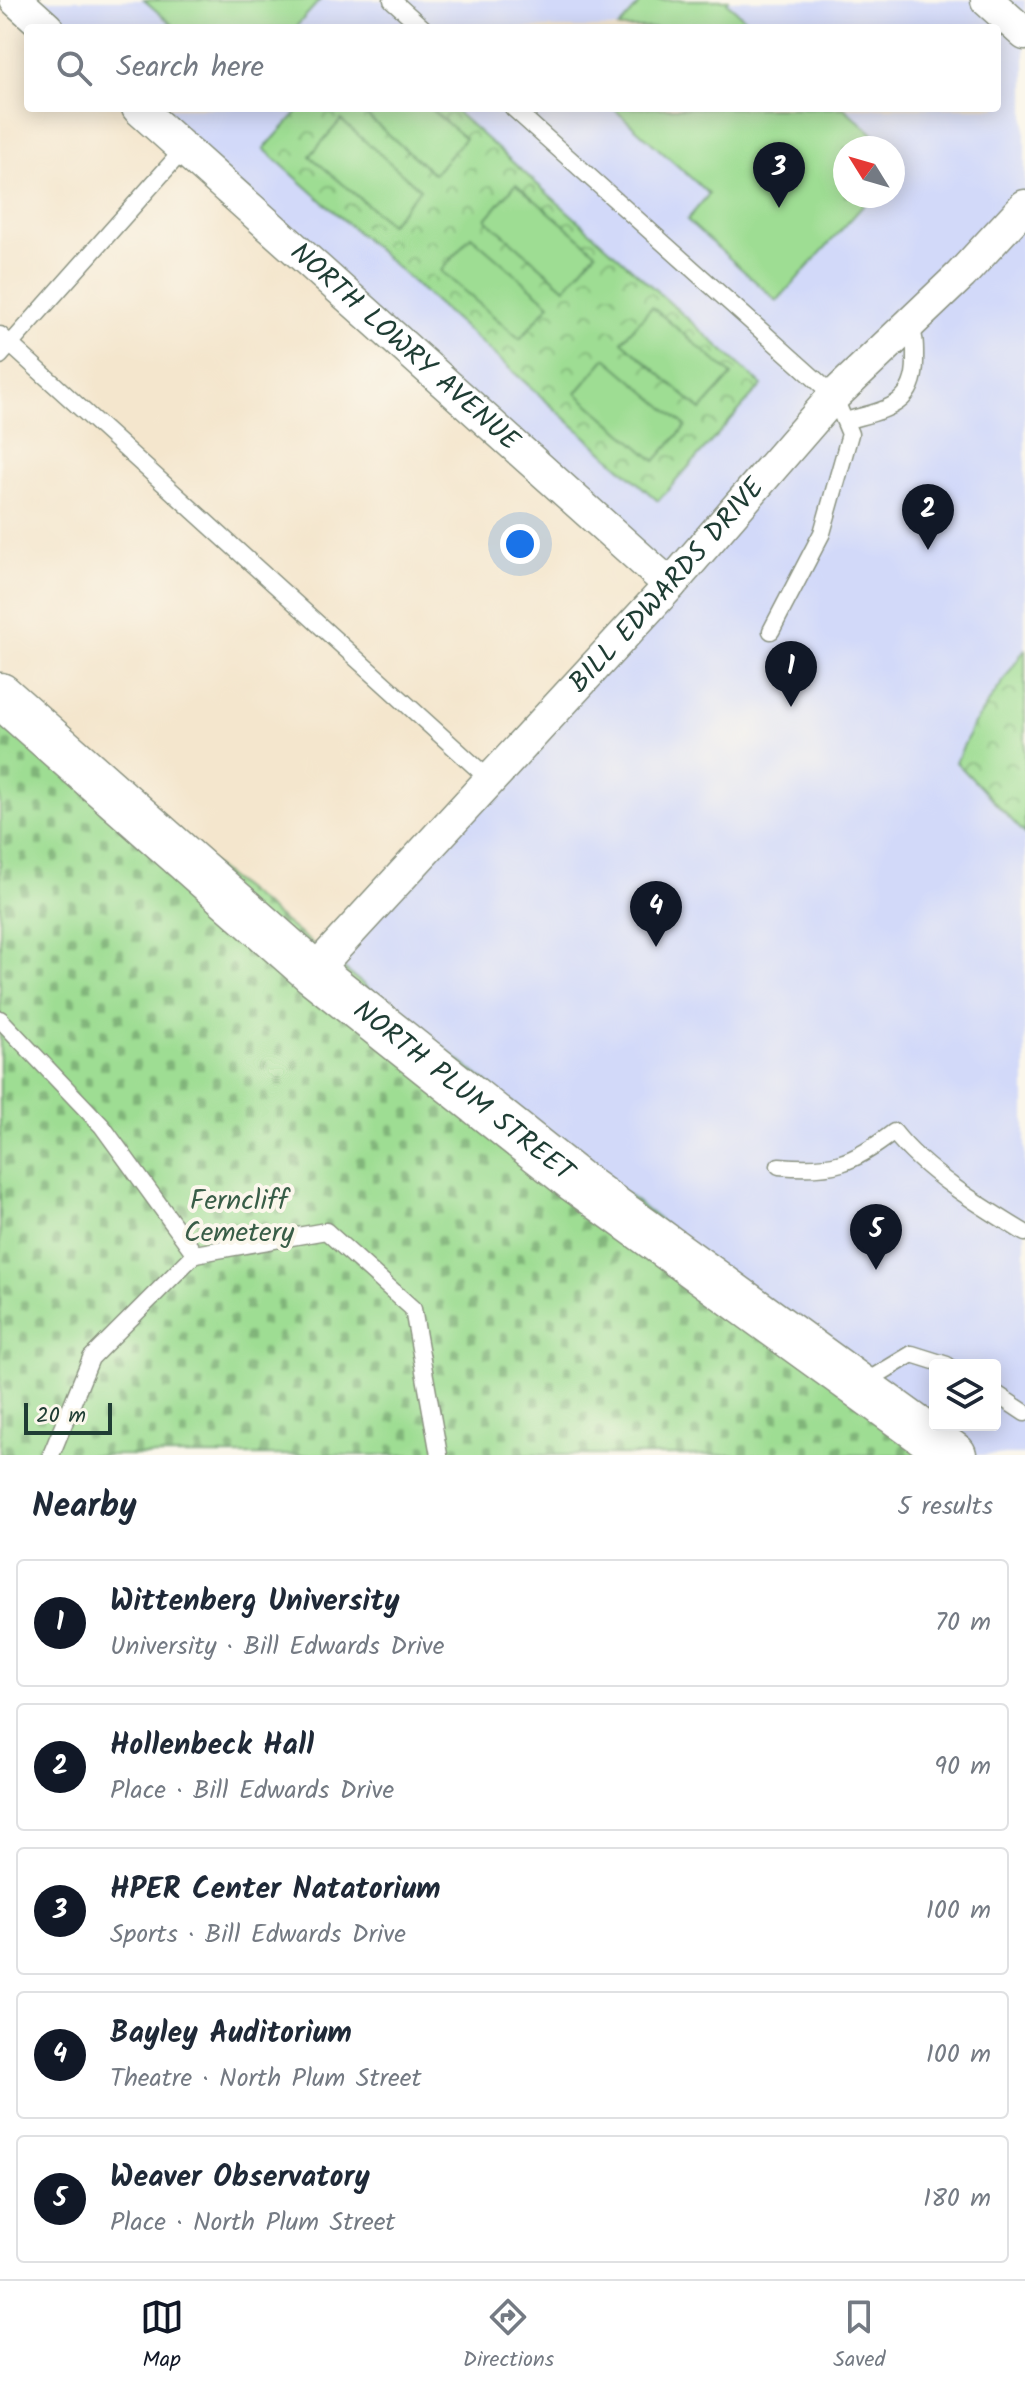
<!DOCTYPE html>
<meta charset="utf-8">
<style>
:root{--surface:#fff;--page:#f2f2f3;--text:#1f2937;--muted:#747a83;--line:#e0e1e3;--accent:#111827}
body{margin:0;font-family:Kalam,sans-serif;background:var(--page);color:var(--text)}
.controls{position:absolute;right:24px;bottom:24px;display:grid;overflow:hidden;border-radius:8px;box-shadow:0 4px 20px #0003}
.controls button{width:72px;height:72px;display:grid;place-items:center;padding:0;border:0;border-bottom:2px solid var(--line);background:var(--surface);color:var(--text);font:40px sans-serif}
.compass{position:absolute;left:833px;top:136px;width:72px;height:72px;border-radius:50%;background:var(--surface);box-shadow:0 4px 20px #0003;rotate:307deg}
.scale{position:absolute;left:24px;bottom:20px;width:88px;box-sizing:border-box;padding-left:8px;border:4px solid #1f3d34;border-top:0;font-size:22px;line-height:28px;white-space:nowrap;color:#1f3d34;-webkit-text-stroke:6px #fbf7ec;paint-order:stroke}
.you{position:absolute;left:520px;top:544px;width:28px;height:28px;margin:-20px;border:6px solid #fff;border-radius:50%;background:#1a73e8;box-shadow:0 0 0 12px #1a73e833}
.badge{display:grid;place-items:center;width:52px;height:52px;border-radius:50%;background:var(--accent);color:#fff;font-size:26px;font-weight:700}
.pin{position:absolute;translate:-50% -66px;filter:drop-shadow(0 2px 4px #0008)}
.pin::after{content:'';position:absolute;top:42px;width:28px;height:24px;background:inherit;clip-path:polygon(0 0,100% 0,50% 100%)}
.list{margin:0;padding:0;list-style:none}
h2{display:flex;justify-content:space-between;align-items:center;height:104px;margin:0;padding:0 32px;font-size:34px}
h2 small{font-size:26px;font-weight:400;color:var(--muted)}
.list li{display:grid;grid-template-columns:52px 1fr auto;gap:24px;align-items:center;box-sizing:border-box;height:128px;margin:0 16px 16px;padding:0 16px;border:2px solid var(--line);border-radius:8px}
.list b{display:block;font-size:30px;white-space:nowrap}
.list p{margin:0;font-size:26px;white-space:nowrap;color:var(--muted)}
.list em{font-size:26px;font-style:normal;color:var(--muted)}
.icon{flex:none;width:44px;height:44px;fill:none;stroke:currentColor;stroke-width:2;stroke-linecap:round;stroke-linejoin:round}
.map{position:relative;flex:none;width:1025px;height:1455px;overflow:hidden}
.search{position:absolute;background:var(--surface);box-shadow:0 4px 20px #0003;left:24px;right:24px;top:24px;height:88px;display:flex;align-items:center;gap:20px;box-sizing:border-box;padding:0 28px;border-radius:8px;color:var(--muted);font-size:30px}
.sheet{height:824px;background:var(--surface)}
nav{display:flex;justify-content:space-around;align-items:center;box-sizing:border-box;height:112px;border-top:2px solid var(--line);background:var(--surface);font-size:22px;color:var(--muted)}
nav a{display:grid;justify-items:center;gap:4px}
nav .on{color:var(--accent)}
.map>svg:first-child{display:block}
.built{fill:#d2d9f9;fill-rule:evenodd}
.cemetery{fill:url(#cemetery-stones);stroke:#5e8d64;stroke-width:2}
.park{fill:url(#park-crowns);stroke:#5e8d64;stroke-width:2}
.pitch{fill:#9edd93;stroke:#5e8d64;stroke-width:2}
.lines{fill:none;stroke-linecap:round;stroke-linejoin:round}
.service-casing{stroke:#8a9280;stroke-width:19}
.minor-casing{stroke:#8a9280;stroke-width:35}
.secondary-casing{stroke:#8a9280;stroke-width:47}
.service{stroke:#fff;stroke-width:16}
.minor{stroke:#fff;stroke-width:32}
.secondary{stroke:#fff;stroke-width:44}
.labels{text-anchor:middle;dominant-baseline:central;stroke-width:8;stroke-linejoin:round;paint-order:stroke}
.street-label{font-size:28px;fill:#1f3d34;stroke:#fbf7ec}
.park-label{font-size:28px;fill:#385d47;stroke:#fbf7ec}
</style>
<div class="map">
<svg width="1025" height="1455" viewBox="0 0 1025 1455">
<defs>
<pattern id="cemetery-stones" width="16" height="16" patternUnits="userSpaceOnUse" patternTransform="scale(2)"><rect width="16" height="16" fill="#9edd93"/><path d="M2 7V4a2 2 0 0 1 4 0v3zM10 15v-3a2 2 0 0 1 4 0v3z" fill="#80b479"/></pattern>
<pattern id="park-crowns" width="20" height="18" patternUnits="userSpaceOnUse" patternTransform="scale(2)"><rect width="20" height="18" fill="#9edd93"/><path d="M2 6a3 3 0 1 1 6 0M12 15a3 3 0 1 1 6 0" fill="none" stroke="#80b479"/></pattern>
</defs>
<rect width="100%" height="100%" fill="#fbf7ec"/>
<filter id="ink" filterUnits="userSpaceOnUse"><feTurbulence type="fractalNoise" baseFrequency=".0125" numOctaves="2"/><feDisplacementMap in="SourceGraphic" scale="16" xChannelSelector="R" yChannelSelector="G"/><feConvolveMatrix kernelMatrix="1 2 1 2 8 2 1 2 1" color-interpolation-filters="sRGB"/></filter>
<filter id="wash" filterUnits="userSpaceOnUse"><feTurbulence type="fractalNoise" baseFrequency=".006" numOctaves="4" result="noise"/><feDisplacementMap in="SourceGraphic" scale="32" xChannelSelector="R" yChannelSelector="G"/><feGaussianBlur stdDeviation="1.8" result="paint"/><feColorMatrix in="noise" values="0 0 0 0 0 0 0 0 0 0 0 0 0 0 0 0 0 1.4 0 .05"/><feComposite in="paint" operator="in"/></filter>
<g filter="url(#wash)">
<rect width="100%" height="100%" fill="#f4e6cd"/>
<path class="built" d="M13 0H1025V1455H954L313 972 670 585 134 108H997V28H44ZM845 148H893V196H845ZM935 1365H995V1425H935Z"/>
<path class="cemetery" d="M0 695 954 1455H0Z"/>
<path class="park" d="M301 108H452L762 385 658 501 264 149Z
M1025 649V834L956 762 972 727Z"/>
<path class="pitch" d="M144 0H320L295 28H176Z
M643 0H729L727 3 756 28H618Z
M358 108H429L465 138 434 174Z
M613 108H844L889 148H845V196H872L777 301 687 220 709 194Z
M341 120 420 189 390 224 310 156Z
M516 184 596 252 565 288 486 219Z
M471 236 550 304 520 339 441 271Z
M652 307 732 375 701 410 622 341Z
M606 358 686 426 655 461 576 393Z"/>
</g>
<g filter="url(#ink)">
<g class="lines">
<g class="service-casing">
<path id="service" d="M392 0 423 28
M513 108 834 396 850 434 822 533 771 631
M0 335 490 780
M0 356 184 149
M845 421C881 410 915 408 915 362 915 347 916 337 909 324
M0 1019 102 1126 195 1254
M779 1166C832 1171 851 1165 894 1132 926 1173 981 1206 1025 1233
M862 1384 912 1354 947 1365
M995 1393 1025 1413
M51 1455 91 1358 195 1254 326 1231 413 1309 439 1455"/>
</g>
<g class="minor-casing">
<g id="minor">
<path d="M16 0 47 28"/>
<path d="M987 0 1025 34"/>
<path id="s1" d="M138 108 670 585"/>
<path id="s2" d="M313 972 670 585 834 396 961 275 1025 206"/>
</g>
</g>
<g class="secondary-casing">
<g id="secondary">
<path id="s3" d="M0 695 313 972 576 1181 954 1455"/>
</g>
</g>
<use href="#service" class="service"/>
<use href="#minor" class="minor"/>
<use href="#secondary" class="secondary"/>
</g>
</g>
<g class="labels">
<g class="street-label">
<text stroke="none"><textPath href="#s1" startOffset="358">NORTH LOWRY AVENUE</textPath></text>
<text stroke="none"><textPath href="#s2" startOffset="524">BILL EDWARDS DRIVE</textPath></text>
<text stroke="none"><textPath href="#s3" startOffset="610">NORTH PLUM STREET</textPath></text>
</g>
<g class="park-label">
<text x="239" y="1201">Ferncliff<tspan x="239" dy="32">Cemetery</tspan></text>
</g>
</g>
</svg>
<div class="controls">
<button><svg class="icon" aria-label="layers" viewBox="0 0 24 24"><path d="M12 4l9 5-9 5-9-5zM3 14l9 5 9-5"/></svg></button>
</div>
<svg class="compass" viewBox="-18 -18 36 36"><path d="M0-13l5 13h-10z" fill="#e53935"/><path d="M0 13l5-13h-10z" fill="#747a83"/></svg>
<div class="scale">20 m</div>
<div class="you"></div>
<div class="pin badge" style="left:791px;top:707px">1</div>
<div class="pin badge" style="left:928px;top:550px">2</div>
<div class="pin badge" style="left:779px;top:208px">3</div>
<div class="pin badge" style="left:656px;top:947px">4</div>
<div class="pin badge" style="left:876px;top:1270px">5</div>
<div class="search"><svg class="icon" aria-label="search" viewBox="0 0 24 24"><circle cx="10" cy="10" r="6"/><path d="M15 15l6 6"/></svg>Search here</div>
</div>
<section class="sheet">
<h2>Nearby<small>5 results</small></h2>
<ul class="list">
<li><span class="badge">1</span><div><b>Wittenberg University</b><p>University · Bill Edwards Drive</p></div><em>70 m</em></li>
<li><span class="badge">2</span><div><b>Hollenbeck Hall</b><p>Place · Bill Edwards Drive</p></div><em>90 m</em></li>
<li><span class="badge">3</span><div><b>HPER Center Natatorium</b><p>Sports · Bill Edwards Drive</p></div><em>100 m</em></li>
<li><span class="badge">4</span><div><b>Bayley Auditorium</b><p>Theatre · North Plum Street</p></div><em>100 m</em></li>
<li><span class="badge">5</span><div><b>Weaver Observatory</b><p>Place · North Plum Street</p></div><em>180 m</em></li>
</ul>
</section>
<nav>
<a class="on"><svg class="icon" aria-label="map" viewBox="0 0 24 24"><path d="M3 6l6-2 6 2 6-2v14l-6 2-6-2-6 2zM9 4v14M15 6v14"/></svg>Map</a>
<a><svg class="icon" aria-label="directions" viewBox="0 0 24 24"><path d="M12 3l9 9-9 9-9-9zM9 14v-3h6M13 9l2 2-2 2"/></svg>Directions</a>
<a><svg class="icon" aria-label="saved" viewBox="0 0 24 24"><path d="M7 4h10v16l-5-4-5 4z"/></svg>Saved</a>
</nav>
